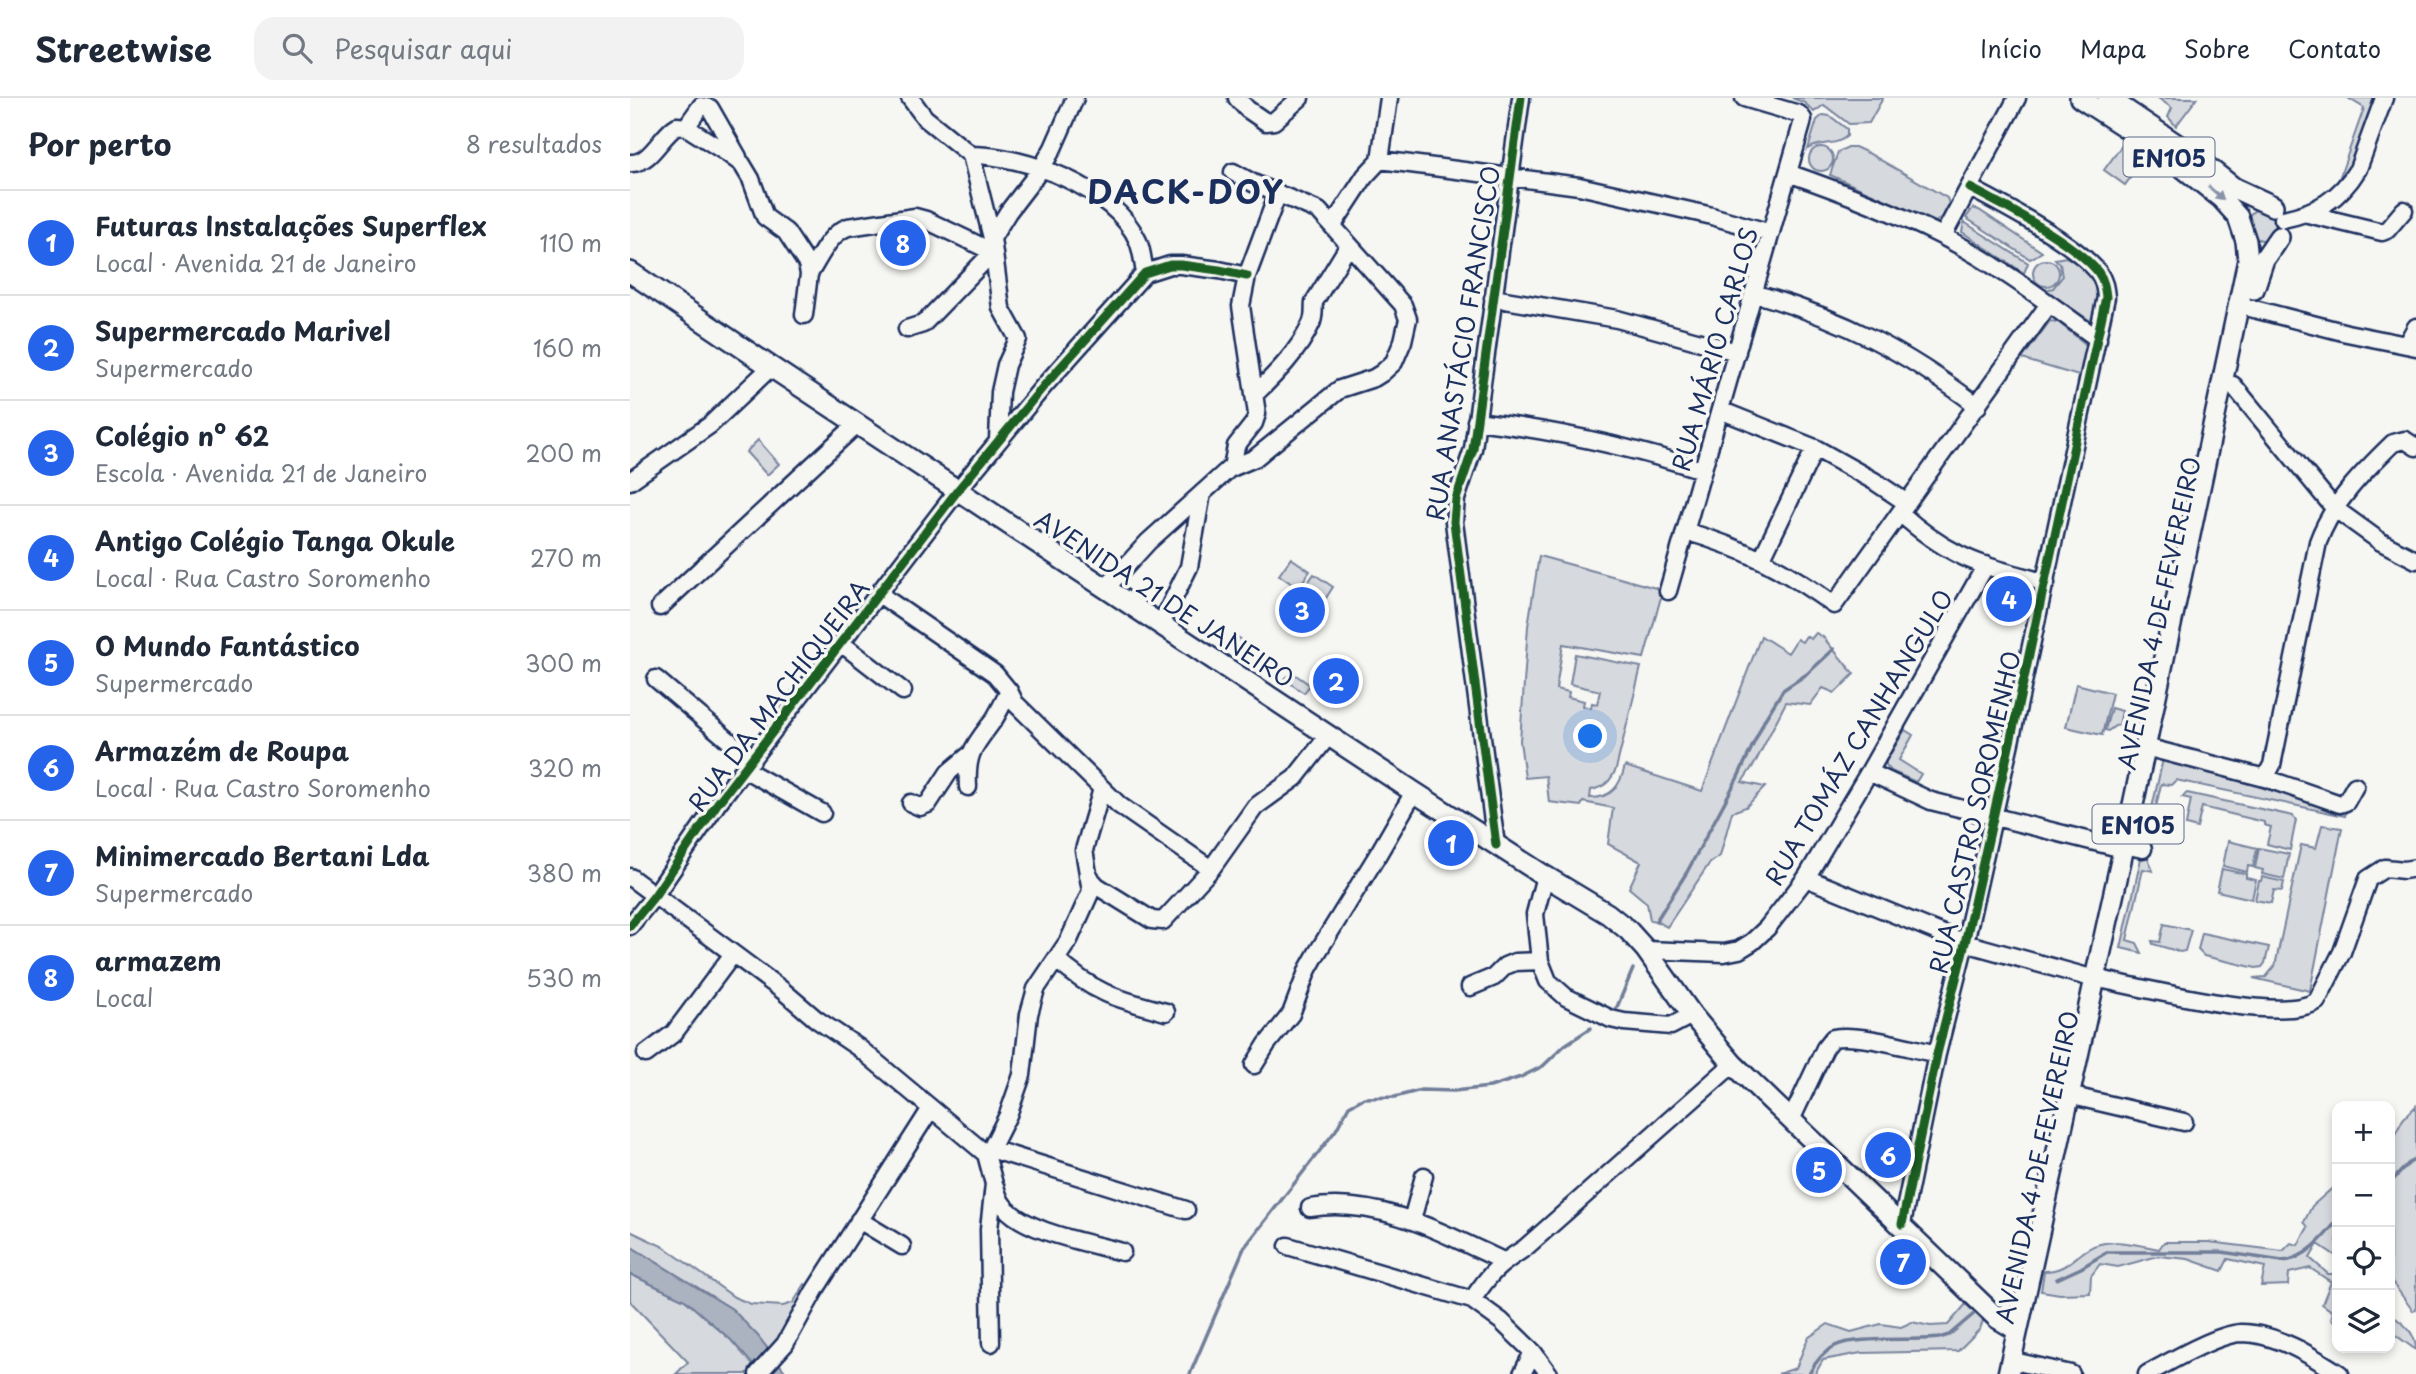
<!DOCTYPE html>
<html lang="pt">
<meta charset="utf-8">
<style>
:root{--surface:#fff;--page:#f2f2f3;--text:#1f2937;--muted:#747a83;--line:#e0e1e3;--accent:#2563eb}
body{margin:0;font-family:"Playpen Sans",sans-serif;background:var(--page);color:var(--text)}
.controls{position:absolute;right:21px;bottom:21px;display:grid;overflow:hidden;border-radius:14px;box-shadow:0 4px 10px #0003}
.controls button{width:63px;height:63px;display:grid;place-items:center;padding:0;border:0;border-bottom:2px solid var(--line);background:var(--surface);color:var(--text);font:35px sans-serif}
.you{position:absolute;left:961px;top:639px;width:24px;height:24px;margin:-18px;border:5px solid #fff;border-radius:50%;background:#1a73e8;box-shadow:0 0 0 10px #1a73e833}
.badge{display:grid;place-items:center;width:46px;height:46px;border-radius:50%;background:var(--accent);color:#fff;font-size:23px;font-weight:700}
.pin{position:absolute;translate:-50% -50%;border:4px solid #fff;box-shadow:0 2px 7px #0006}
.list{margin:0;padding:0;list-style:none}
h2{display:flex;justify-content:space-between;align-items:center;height:91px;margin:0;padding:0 28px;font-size:30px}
h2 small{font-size:23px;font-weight:400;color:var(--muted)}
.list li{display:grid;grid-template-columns:46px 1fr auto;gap:21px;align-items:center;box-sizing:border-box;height:105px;padding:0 28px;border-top:2px solid var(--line)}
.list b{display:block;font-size:26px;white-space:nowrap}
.list p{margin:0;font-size:23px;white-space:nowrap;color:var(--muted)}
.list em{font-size:23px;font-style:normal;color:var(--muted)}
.icon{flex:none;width:38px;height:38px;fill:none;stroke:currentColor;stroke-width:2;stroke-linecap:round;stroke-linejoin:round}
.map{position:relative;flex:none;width:1786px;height:1276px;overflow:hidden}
header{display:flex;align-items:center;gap:42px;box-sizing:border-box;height:98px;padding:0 35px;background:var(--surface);border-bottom:2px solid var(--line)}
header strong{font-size:33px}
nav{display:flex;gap:38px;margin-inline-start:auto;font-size:24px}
.search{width:490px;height:63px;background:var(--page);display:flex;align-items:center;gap:18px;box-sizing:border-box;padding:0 24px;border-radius:21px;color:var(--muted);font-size:26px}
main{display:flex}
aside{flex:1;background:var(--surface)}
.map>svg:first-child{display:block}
.green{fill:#d6d9dd;stroke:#78849e;stroke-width:2}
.water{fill:#abb2c0;stroke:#717e99;stroke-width:2}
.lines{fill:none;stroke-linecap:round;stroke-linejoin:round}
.stream{stroke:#717e99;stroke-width:3.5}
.minor-casing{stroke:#1b2f5e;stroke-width:21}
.major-casing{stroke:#1b2f5e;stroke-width:24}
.minor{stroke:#f6f6f2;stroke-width:16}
.major{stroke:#f6f6f2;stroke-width:19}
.cycleway-casing{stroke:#f6f6f2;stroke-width:13}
.cycleway{stroke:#1b5e20;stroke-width:9}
.oneway{fill:#8892a8}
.labels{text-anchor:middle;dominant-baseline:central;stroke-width:7;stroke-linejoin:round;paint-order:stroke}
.shield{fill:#f6f6f2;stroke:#5d6b8a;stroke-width:2}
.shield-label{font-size:23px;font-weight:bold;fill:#1b2f5e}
.street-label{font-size:24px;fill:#1b2f5e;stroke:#f6f6f2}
.district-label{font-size:32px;font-weight:bold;letter-spacing:2px;fill:#1b2f5e;stroke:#f6f6f2}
</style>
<header>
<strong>Streetwise</strong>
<div class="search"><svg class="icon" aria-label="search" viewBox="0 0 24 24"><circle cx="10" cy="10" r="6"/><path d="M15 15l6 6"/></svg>Pesquisar aqui</div>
<nav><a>Início</a><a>Mapa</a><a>Sobre</a><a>Contato</a></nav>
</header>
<main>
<aside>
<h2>Por perto<small>8 resultados</small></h2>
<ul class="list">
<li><span class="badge">1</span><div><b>Futuras Instalações Superflex</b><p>Local · Avenida 21 de Janeiro</p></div><em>110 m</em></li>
<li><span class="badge">2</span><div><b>Supermercado Marivel</b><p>Supermercado</p></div><em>160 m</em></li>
<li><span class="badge">3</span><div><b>Colégio nº 62</b><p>Escola · Avenida 21 de Janeiro</p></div><em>200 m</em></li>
<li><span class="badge">4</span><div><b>Antigo Colégio Tanga Okule</b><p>Local · Rua Castro Soromenho</p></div><em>270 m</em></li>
<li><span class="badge">5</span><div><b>O Mundo Fantástico</b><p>Supermercado</p></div><em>300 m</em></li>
<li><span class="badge">6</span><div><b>Armazém de Roupa</b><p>Local · Rua Castro Soromenho</p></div><em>320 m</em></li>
<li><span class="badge">7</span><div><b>Minimercado Bertani Lda</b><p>Supermercado</p></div><em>380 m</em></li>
<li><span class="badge">8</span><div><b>armazem</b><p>Local</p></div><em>530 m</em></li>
</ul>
</aside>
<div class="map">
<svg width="1786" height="1276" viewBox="0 0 1786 1276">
<rect width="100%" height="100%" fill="#f6f6f2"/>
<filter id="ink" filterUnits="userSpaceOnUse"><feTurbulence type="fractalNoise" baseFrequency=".0143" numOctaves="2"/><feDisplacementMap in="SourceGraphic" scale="14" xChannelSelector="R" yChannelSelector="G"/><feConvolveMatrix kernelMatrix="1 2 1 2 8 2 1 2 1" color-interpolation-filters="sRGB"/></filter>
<g filter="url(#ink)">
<path class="green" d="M1162 0H1253L1239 25 1219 26 1194 7 1184 14 1175 5Z
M1528 0H1567L1546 28 1538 19 1542 10Z
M1718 0H1751C1744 21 1731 76 1709 81L1734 10Z
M1193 17 1200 18 1217 31V38C1206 49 1190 42 1178 51L1187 22Z
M1493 46 1524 68 1516 78 1506 72 1495 87 1474 72Z
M1218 49H1225L1238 55 1317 100 1319 106 1312 120 1305 124 1200 77 1208 54Z
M1179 61a12 12 0 1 1 24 0a12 12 0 1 1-24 0Z
M1343 110 1349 112 1412 154 1400 161 1336 120Z
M1617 126a16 16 0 1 1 32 0a16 16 0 1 1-32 0Z
M1334 124 1398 165 1394 175 1332 134Z
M1436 159C1462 172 1479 197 1462 224L1415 192 1423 190 1432 179 1430 166 1425 161Z
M1403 175a13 13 0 1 1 26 0a13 13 0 1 1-26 0Z
M1420 223 1428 224 1458 248 1452 279 1392 261Z
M128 342 149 366 137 377 116 354Z
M909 458 1033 492 1014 560 933 546 926 591 939 594 938 599 954 603 953 608 961 610 962 605 967 606 970 593 940 586 945 556 1011 569 986 671C980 684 975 689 961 692L960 700C982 700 990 688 995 668L1072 693 1131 538 1158 555 1167 541 1172 544 1176 538 1181 541 1186 535 1193 539 1224 576 1205 595 1193 590 1180 607 1156 604 1125 665 1112 684 1135 689 1116 709 1102 714 1090 758 1079 766 1037 829 1026 823 1020 822 1017 805 999 790 1011 764 978 746 983 710 953 704 951 708 919 704 916 678 895 680 890 643 898 528Z
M661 460 680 473 668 490 649 477Z
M684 476 703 489 692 506 672 493Z
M606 538 653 569 650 579 598 544Z
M663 575 680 587 674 595 654 581Z
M1446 586 1482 595 1472 637 1436 629Z
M1481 610 1492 613 1489 627 1485 628 1478 633 1475 632Z
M1495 614 1507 617 1501 639 1498 638 1496 632 1491 628Z
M1275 632 1283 637 1269 662 1291 676 1286 684 1261 673 1256 667V663Z
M1533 661 1716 714 1715 718 1546 682 1541 687 1531 686 1521 732H1517Z
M1557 695 1663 718 1666 722 1660 752 1637 746 1641 729 1634 727V724L1572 709 1567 730 1556 727 1561 701 1552 699Z
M1692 727 1712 730 1680 893 1623 880 1636 879 1645 868 1671 747 1686 750Z
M1598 743 1627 750 1623 769 1618 768 1617 774 1593 768Z
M1629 750 1659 756 1654 781 1632 776 1633 772 1625 770Z
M1512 756 1518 760 1523 773 1513 771 1497 842 1507 845 1512 855 1491 850Z
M1592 771 1616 776V780L1626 782 1622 801 1587 793Z
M1632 779 1654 784 1652 793 1644 792 1641 805 1625 802 1629 783H1631Z
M1534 826 1561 832 1555 853 1550 854 1523 846 1522 843 1530 844Z
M1572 835 1639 849 1635 865 1632 869 1626 870 1574 858 1568 852Z
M1786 1008V1211L1783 1213 1760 1181V1046L1773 1021Z
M1707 1086V1156L1706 1158 1688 1146 1680 1160 1698 1176H1707V1225L1701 1221 1703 1214 1692 1206 1701 1184 1680 1170 1659 1175 1658 1187 1631 1188 1635 1169 1598 1161 1592 1173 1558 1161 1528 1158 1488 1169 1470 1166 1461 1178 1460 1195 1430 1196 1411 1193 1414 1173C1435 1173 1442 1161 1458 1151 1477 1138 1508 1147 1529 1151L1534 1144H1579L1653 1153 1661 1145 1668 1147 1678 1129 1674 1124 1682 1108Z
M0 1133 34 1149 104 1199 121 1206 153 1208 163 1205 175 1186 185 1192 144 1258 102 1211 0 1148Z
M0 1176 55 1202 101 1242 125 1269 116 1276H46L58 1264 0 1203Z
M1336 1206 1353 1223 1350 1231 1328 1253 1231 1255 1193 1262 1185 1276H1148L1166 1270 1178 1240 1198 1226 1221 1234 1251 1226 1271 1229 1282 1224 1300 1228 1318 1227Z
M1760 1216C1773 1225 1786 1234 1786 1252L1760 1233Z"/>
<path class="water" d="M0 1148 102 1211 128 1238 157 1276H131L101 1242 55 1202 0 1176Z"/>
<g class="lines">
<path class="stream" d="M1026 823 1057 774 1108 679 1135 621 1153 592 1177 576 1204 551
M981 915 987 909 1003 871
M1760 1085 1779 1065 1786 1061
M1427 1181 1451 1170 1477 1154H1592L1652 1163C1675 1162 1694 1139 1707 1123
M560 1276 614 1150 706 1032 719 1008 734 1000 765 999 791 992 824 993 860 989 891 979 913 968 935 947 961 930
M1179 1276C1185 1264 1192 1255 1205 1248 1223 1238 1285 1243 1309 1240L1319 1237 1345 1215"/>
<g class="minor-casing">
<path id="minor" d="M280 0 295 20 341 57 362 140
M607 0 617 11 636 24 644 23 670 0
M759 0 750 62 949 88 1078 117 1141 135
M56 29 71 8 80 10 108 59
M341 57C394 57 485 90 508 143 512 152 513 165 515 175
M0 65C20 67 31 37 47 28L56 29 97 55 112 66 121 81 135 119 156 134 177 166 179 176 174 217
M1158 75C1210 93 1262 113 1312 138 1367 166 1418 205 1468 241
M1678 116 1752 134 1757 132 1774 112
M1653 121C1687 114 1709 102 1728 71L1754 0
M703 127 735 78 750 62
M1313 138 1387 0
M179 176C190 159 199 136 218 129L285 119 296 122 363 154 293 226 277 231
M1123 195C1213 221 1273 252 1348 308
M863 200 987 221 1107 254
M1620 210 1717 235 1786 249
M1776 247 1786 229
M1603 287 1704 410 1751 444 1786 462
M624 297C645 277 669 253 681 226 685 218 683 211 684 204L719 147
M1090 312 1185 350 1244 383 1277 405
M846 323C923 332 998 348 1072 372
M368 342 370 294 376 267 388 241 371 210 362 140 378 114 411 71 423 50 445 0
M602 370 606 348 624 325 627 316 611 208 617 178 648 95
M0 383 80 327 141 269
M1270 415C1288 431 1306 445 1328 456 1355 470 1387 476 1416 485
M1055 433C1114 450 1154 471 1204 507L1419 206
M1132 460 1185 350
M476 490 518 444 599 371 625 360 710 291 744 280 752 275 764 264 773 243 778 221 773 207 689 113 623 85 603 74
M1038 493 1172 26 1173 21 1169 16 1114 0
M249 496 365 576 379 593 385 605 489 707 581 771
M30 509 227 326
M531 526 559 469 572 395
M211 545 273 593
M26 581 122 662
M1523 651 1635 680 1710 706 1716 704 1725 688
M114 671 192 715
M1239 674 1301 703 1493 751
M1635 680 1642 667 1688 444C1702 405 1733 374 1763 345L1775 342 1786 349
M338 689C336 655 344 648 363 623 369 614 374 603 379 593
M281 705 290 709 298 706 319 674 338 658
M866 747 824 424 826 401 843 351 891 0
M1503 749 1513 751
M458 778 467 788 522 822 533 823 581 771 625 709 665 680 699 637
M915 778 905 816 910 863 918 883 936 899 981 921 994 924 1041 928 1062 917
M0 779 152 892 186 921 229 950 356 1056 364 1086 359 1131 361 1245
M1176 780 1335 845 1465 881
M0 828 25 797 87 706 328 392 413 289 515 175 540 167H551L589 172 617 178
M1016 852 1094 855 1109 852 1122 844 1137 830 1176 780 1239 674 1356 467
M426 861C464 896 488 901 536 914
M1473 882C1515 890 1653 926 1687 903L1712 854 1738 781 1755 770 1774 772 1786 770
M840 889 864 879 875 868 885 864 910 863
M16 956 44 935 103 856
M624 967 637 946 661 916 678 871 687 855 747 758 784 694
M1447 999 1554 1024
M1161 1022 1195 950 1203 940C1229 935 1279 950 1307 956
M361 1051 556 1112
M356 1056 361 1051 378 1017 392 977 399 916 406 891 439 842 461 793 454 752 472 691
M365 1088C367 1095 369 1103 374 1108 394 1134 460 1145 492 1154
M680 1110C748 1099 813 1135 873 1163
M229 1122 272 1148
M782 1122 794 1078
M1272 1126 1307 956 1335 845 1387 613 1476 199C1475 190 1474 182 1468 174 1446 146 1373 107 1340 90
M658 1148 842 1202 871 1223 903 1254 919 1276
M842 1202C861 1174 867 1168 895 1150L1103 966
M1388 1264 1441 1276
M128 1276 155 1246 185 1192 300 1012
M892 1276 903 1254
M1517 1276C1539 1264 1587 1236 1611 1235 1646 1235 1682 1258 1710 1276"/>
</g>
<g class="major-casing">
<path id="major" d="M1478 0 1561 56 1604 90 1643 108
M0 174 141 269 784 694 915 778 978 816 998 832 1016 852 1062 917 1103 966 1367 1220 1387 1232
M1624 191 1634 161 1649 139
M1378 1276 1499 726 1618 162 1616 143 1608 119 1591 100 1532 53 1450 0"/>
</g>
<use href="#minor" class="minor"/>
<use href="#major" class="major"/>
<g class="cycleway-casing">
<path id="cycleway" d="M866 747 824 424 826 401 843 351 891 0
M0 828 25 797 87 706 328 392 413 289 515 175 540 167H551L589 172 617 178
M1272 1126 1307 956 1335 845 1387 613 1476 199C1475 190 1474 182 1468 174 1446 146 1373 107 1340 90"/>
</g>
<use href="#cycleway" class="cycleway"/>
</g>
<defs><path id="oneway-solid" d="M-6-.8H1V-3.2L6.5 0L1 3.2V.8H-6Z" transform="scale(1.75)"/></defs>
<use class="oneway" href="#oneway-solid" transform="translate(1586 95) rotate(41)"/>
</g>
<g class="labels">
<g class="shield">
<rect x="1493.5" y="39.5" width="91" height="39" rx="5"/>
<rect x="1462.5" y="706.5" width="91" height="39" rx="5"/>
</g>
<g class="shield-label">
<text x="1539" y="59">EN105</text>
<text x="1508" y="726">EN105</text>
</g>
<g class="street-label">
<text transform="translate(832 245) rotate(-81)">RUA ANASTÁCIO FRANCISCO</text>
<text transform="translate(1084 251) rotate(-74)">RUA MÁRIO CARLOS</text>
<text transform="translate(535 500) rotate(33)">AVENIDA 21 DE JANEIRO</text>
<text transform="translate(1528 515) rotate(-78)">AVENIDA 4 DE FEVEREIRO</text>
<text transform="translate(148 597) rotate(-53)">RUA DA MACHIQUEIRA</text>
<text transform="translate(1228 639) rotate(-59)">RUA TOMÁZ CANHANGULO</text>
<text transform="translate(1344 714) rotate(-77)">RUA CASTRO SOROMENHO</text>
<text transform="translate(1406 1069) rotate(-78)">AVENIDA 4 DE FEVEREIRO</text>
</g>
<g class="district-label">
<text x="556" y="93">DACK-DOY</text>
</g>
</g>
</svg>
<div class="controls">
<button>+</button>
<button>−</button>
<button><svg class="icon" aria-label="locate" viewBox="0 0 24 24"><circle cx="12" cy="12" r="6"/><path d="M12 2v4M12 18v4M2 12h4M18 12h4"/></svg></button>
<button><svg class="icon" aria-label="layers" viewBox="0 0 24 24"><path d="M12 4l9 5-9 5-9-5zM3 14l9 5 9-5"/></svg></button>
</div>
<div class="you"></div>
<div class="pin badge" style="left:821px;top:745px">1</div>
<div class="pin badge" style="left:706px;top:583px">2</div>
<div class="pin badge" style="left:672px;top:512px">3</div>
<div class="pin badge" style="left:1379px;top:501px">4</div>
<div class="pin badge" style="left:1189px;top:1072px">5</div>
<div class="pin badge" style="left:1258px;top:1057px">6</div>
<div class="pin badge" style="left:1273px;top:1164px">7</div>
<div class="pin badge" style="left:273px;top:145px">8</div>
</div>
</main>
